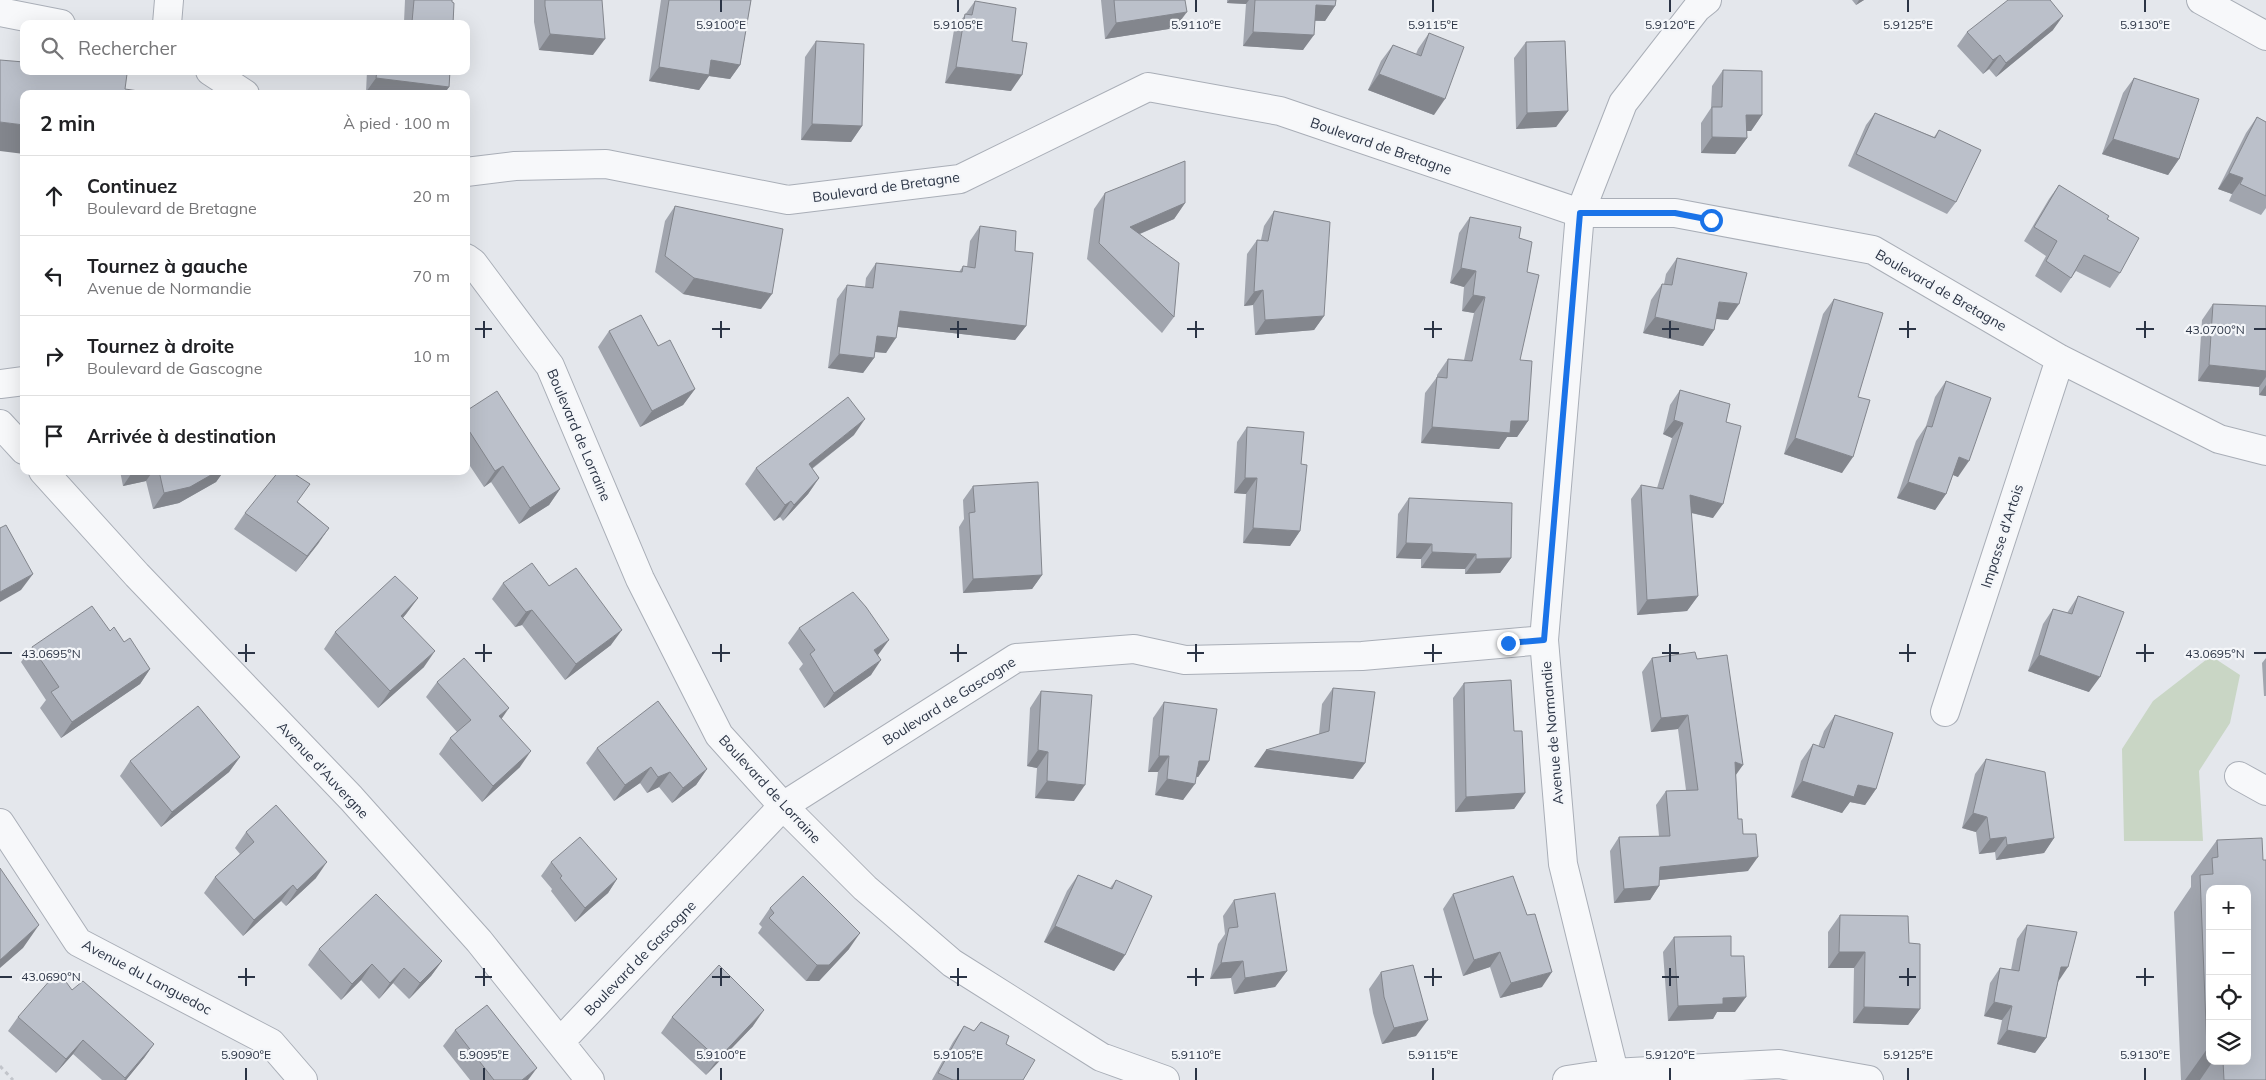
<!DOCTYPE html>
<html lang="fr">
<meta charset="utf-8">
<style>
:root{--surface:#fff;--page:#f2f2f2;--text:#202124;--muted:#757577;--line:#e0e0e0}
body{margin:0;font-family:Mulish,sans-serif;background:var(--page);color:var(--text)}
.controls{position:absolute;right:15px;bottom:15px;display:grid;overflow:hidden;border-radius:10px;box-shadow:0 5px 20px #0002}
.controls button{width:45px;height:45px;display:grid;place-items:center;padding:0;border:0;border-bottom:1px solid var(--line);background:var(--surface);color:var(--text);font:25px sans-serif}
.stop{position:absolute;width:15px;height:15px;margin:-11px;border:4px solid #1a73e8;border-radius:50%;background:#fff}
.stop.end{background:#1a73e8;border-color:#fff;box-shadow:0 1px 5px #0008}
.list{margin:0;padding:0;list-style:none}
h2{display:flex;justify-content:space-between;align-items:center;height:65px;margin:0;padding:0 20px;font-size:21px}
h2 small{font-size:16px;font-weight:400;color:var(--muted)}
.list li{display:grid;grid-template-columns:32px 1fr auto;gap:15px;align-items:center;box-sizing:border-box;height:80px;padding:0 20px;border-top:1px solid var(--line)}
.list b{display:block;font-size:19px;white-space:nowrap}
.list p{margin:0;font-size:16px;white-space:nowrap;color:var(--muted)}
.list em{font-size:16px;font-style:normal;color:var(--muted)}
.icon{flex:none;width:28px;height:28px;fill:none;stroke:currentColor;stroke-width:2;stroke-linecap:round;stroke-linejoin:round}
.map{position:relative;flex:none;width:2266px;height:1080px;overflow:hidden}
.search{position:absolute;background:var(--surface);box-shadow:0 5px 20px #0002;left:20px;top:20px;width:450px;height:55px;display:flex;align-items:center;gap:12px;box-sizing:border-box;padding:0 18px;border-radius:10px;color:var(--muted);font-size:19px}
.panel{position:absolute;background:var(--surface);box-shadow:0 5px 20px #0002;left:20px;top:90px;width:450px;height:385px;border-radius:10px}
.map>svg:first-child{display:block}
.green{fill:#c9d6c5}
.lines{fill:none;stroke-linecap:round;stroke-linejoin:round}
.street-casing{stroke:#a9aeb7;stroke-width:30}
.path{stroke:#c2c5cb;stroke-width:3;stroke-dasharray:4 4;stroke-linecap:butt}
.street{stroke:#f7f8fa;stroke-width:28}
.wall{fill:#a1a5ae;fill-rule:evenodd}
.shaded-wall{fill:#83868d}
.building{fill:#bbc0ca;stroke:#83868d}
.route{stroke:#1a73e8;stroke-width:6}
.ticks{fill:none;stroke:#2b3445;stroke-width:2}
.labels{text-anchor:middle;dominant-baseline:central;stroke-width:4.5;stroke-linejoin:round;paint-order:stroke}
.street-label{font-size:14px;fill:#2b3445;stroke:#f4f6f9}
.ticks-label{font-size:12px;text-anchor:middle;fill:#2b3445;stroke:#f4f6f9;stroke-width:4.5;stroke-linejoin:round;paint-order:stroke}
</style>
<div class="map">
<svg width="2266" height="1080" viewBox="0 0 2266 1080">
<rect width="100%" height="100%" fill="#e4e7ec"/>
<path class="green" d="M2211 656 2240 675 2230 723 2199 771 2203 841H2124L2122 749 2153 701Z"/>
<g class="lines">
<g class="street-casing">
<path id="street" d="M2201 0 2266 36
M0 12 61 24
M167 24 169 0
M210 71 245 94
M466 172 515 166 606 164 788 200 960 179 1148 87 1280 111 1580 213H1675L1873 250 2060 359 2219 439 2266 451
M466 258 473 263 550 366 640 579 719 735 783 806 865 888 952 963 1101 1057 1165 1080
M0 384 24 381
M0 424 24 450
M43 471 137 575 351 798 479 941 590 1080
M1945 712 2060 359
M2239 776 2266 791
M0 823 78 942 271 1043 303 1080
M560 1042 783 806 1016 658 1134 649 1185 660 1362 656 1544 640
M1567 1080 1613 1073 1779 1064 1869 1080
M1616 1080 1563 864 1544 640 1580 213 1623 103 1697 8 1707 0"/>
</g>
<path class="path" d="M0 1066 13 1080"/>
<use href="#street" class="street"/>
</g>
<path class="wall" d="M405 0H452L453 24H377L379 21 404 22Z
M534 0H602L593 55 539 50 534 22Z
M661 0H751L740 65 730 79 709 76 699 90 649 81Z
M1101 0H1185L1175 28 1105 39Z
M1227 0H1336L1335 6 1325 21H1315L1303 50 1243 46 1246 4 1227 3Z
M1852 0H1864L1856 5Z
M975 1 1012 41 1011 91 945 83 954 30Z
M2053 30 1996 77 1989 69 1983 74 1957 46 1967 32Z
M1429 33 1434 115 1368 90 1381 61 1393 45 1416 54 1418 49Z
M816 41 862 126 851 142 801 140 805 57Z
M1526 42 1568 111 1556 127 1516 129 1514 58Z
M1723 70 1762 115 1751 131H1747V138L1735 154 1701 153V123L1711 108 1712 86Z
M367 71H450L449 87 444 94H382L366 92Z
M2134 78 2179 159 2168 175 2102 154 2123 93Z
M1875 113 1934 137 1939 130 1956 202 1947 214 1848 166 1866 125Z
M2257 117 2266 122V208L2261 215 2229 201 2232 194 2218 189 2246 133Z
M2059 185 2107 219 2120 273 2110 288 2076 271 2071 278 2061 293 2035 276 2046 256 2024 241 2049 199Z
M1105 193 1185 203 1174 219 1140 234 1174 317 1162 333 1087 259 1094 209Z
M675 206 761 309 683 294 655 272 665 221Z
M1274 211 1324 316 1314 330 1255 335 1253 305 1244 306 1247 254 1257 240H1261L1264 226Z
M1470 217 1519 238 1527 272 1520 360 1528 421 1517 437H1507L1499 449 1421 443 1425 393 1437 377V375L1448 359 1464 360 1474 313 1462 311 1464 287 1450 283 1459 233Z
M980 226 1015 251 1026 326 1015 340 898 327 886 353 875 352 874 358 863 373 828 368 837 299 847 285 865 287 866 278 876 263 959 272 963 266 967 267 970 241Z
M1677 258 1728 320 1716 319 1714 330 1703 346 1643 333 1651 300 1662 284H1664L1666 274Z
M1834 299 1858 397 1842 473 1784 454 1823 314Z
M2213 304 2266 306V396L2259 395V387L2198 381 2202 320Z
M609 331 658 346 695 389 683 405 640 427 598 347Z
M1946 381 1958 477 1953 475 1946 494 1935 510 1897 498 1916 441 1926 426 1935 397Z
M1680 390 1726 422 1713 518 1691 513 1698 596 1687 611 1637 615 1631 499 1641 485 1657 488 1672 438 1663 434 1670 405Z
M466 411 560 489 549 505 519 524 491 482 484 487 466 460Z
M1247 427 1300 531 1290 546 1243 543 1246 494 1234 493 1237 442Z
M854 435 812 469 819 478 808 494 783 521 780 517 774 521 745 484 756 468Z
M120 471H224L216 482 179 503 153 509 146 481 123 486Z
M973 486 1042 575 1032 589 963 593 959 527 964 519 963 500Z
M1409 498 1511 558 1500 573 1465 574V569L1421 568V559L1396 558 1398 514Z
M298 502 329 528 296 572 234 529 245 513Z
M503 583 549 586 611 645 565 680 522 625 515 627 492 599Z
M2078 596 2089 692 2028 671 2043 624 2053 609 2067 613Z
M418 598 403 618 424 667 378 708 324 649 335 632Z
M799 628 878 655 871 675 824 708 799 669 803 664 788 643Z
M110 631 124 642 150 669 140 684 61 738 40 708 46 700 21 662 32 647Z
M1652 658 1697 659 1736 775 1738 819 1743 834 1748 871 1659 880V886L1650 900 1614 903 1610 851 1619 837 1659 836 1656 805 1666 791 1686 790 1678 729 1651 732 1642 672Z
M2266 658V696H2264L2262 663Z
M437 682 520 767 482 802 439 754 450 738 457 732 426 697Z
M1464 683 1514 731 1525 793 1514 809 1455 812 1453 698Z
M1333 688 1365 763 1353 779 1254 767 1319 734 1322 704Z
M1041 691 1074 801 1035 798 1037 768 1027 766 1030 708Z
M1164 702 1209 761 1198 777H1196L1183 800 1155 795 1158 772H1148L1153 718Z
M1835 715 1876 789 1865 805 1850 802 1842 813 1791 797 1801 761 1813 744 1818 747 1824 731Z
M597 748 707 769 696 785 672 803 659 787 647 793 640 783 614 801 586 763Z
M240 757 229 772 161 827 120 776 130 761Z
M1986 759 2054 838 2044 853 1996 860 1995 852 1979 854 1976 832 1962 828 1975 774Z
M246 832 316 878 286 906 281 901 243 936 204 893 215 877 240 854 235 848Z
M2217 840 2263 860 2266 1080H2181L2174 912 2191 887V876ZM2210 889 2247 1061H2210Z
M551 862 617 879 608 893 575 922 551 891 552 889 541 876Z
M1078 875 1110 888 1116 880 1125 955 1114 971 1044 942 1067 891Z
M1453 894 1542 987 1500 998 1490 967 1463 976 1443 909Z
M1234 900 1287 971 1275 987 1234 994 1231 978 1210 979 1218 944 1225 934 1223 916Z
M770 908 849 949 819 981H806L758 933 762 927 759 924Z
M1840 915 1909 943 1920 1009 1908 1025 1853 1023 1854 968H1828V932Z
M2027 925 2058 982 2046 1038 2035 1053 1997 1044 2002 1020 1984 1016 1990 983 2000 968 2011 970 2017 939Z
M1674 937 1731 956 1735 1012H1717L1713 1019 1668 1021 1663 952Z
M319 949 442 961 431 976 409 999 393 983 379 999 361 980 341 1000 308 965Z
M1381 972 1416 1036 1382 1044 1373 1013 1369 989Z
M72 990 154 1044 144 1058 126 1080H102L73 1054 56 1073 8 1031 18 1017Z
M672 1017 753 1026 706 1075 661 1033Z
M981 1022 1006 1044 1023 1080H932L953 1042 964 1026 974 1031Z
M455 1030 528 1080H470L443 1046Z"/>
<path class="shaded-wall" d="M1229 0H1249L1246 4 1227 3Z
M1859 0H1864L1856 5Z
M1316 5 1335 6 1325 21 1305 20Z
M1187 12 1175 28 1105 39 1116 23Z
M2063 16 2053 30 1996 77 2006 63Z
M1253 32 1314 35 1303 50 1243 46Z
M550 34 605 39 593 55 539 50Z
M2000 55 1989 69 1983 74 1993 60Z
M711 60 740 65 730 79 709 76 699 90 649 81 659 67Z
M956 67 1022 75 1011 91 945 83Z
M1379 74 1445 99 1434 115 1368 90Z
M376 78 449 87 444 94H382L366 92Z
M1568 111 1556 127 1516 129 1527 113Z
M1746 115H1762L1751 131H1735Z
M0 122 24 125V154L0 151Z
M812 124 862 126 851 142 801 140Z
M1712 137 1747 138 1735 154 1701 153Z
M2113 139 2179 159 2168 175 2102 154Z
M2229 173 2243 178 2232 194 2218 189Z
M1185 203 1174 219 1118 243 1130 227Z
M1461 268 1476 271 1464 287 1450 283Z
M694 278 772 294 761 309 683 294Z
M1263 290 1253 305 1244 306 1254 292Z
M1473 295 1485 297 1474 313 1462 311Z
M1719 302 1739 304 1728 320 1708 318Z
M900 311 1026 326 1015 340 890 326Z
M1324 316 1314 330 1255 335 1265 320Z
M1655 317 1714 330 1703 346 1643 333Z
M877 336 896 338 886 353 866 351Z
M839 354 874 358 863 373 828 368Z
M2209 365 2266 371V377L2259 387 2198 381Z
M2266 385V396L2259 395Z
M695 389 683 405 640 427 652 411Z
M865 419 854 435 797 480 809 464Z
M1674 420 1683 423 1672 438 1663 434Z
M1511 421H1528L1517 437H1507L1499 449 1421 443 1432 427Z
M1795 438 1853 457 1842 473 1784 454Z
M1959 457 1969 461 1958 477 1948 473Z
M503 466 491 482 484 487 495 471Z
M133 471H153L146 481 123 486Z
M218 471H224L216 482 179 503 153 509 164 493Z
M819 478 808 494 783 521 794 505Z
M1245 478H1257L1246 494 1234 493Z
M1908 482 1946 494 1935 510 1897 498Z
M560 489 549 505 519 524 530 508Z
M1690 495 1723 504 1713 518 1680 510Z
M791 501 780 517 774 521 785 505Z
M329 528 318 544 296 572 307 556Z
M1253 528 1300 531 1290 546 1243 543Z
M1406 543 1432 544 1421 559 1396 558Z
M1432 552 1476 554 1465 569 1421 568Z
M1511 558 1500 573 1465 574 1476 559Z
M33 574 21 590 0 602V592Z
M1042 575 1032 589 963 593 973 579Z
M1698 596 1687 611 1637 615 1647 600Z
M418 598 406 614 390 632 401 616Z
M532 610 522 625 515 627 526 612Z
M622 630 611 645 565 680 576 664Z
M889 640 878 655 863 665 874 650Z
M435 651 424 667 378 708 390 691Z
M2039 655 2100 677 2089 692 2028 671Z
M881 660 871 675 824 708 834 693Z
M150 669 140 684 61 738 72 722Z
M509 708 498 724 499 716Z
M1688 715 1678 729 1651 732 1661 718Z
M1038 750 1048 752 1037 768 1027 766Z
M1266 750 1365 763 1353 779 1254 767Z
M531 751 520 767 482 802 493 786Z
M1159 756H1169L1158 772H1148Z
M240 757 229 772 161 827 172 812Z
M1199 761H1209L1198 777H1188Z
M1735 762 1743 765 1733 779Z
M651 767 640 783 614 801 625 785Z
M707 769 696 785 672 803 683 788Z
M670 772 659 787 647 793 658 777Z
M1167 779 1195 784 1183 800 1155 795Z
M1047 781 1085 785 1074 801 1035 798Z
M1802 781 1858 785 1876 789 1865 805 1850 802 1842 813 1791 797Z
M1525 793 1514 809 1455 812 1466 797Z
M1973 813 1987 817 1976 832 1962 828Z
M2006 837 1995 852 1979 854 1990 839Z
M2054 838 2044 853 1996 860 2007 845Z
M1758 857 1748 871 1650 881 1660 867Z
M327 862 316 878 286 906 297 890Z
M617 879 608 893 575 922 585 908Z
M293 885 281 901 243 936 254 920Z
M1659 886 1650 900 1614 903 1624 889Z
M39 925 23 948 0 968V960Z
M1055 926 1125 955 1114 971 1044 942Z
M860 933 849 949 819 981H806L817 965Z
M1500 952 1490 967 1463 976 1474 960Z
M1839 952H1865L1854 968H1828Z
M442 961 431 976 409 999 420 983Z
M1243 961 1231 978 1210 979 1221 963Z
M372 964 361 980 341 1000 352 984Z
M2061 967H2068L2058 982 2051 981Z
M404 968 393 983 379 999 390 983Z
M1287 971 1275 987 1234 994 1245 978Z
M1552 972 1542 987 1500 998 1511 983Z
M1746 997 1735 1012H1717L1713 1019 1668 1021 1678 1006 1723 998Z
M1994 1002 2012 1006 2002 1020 1984 1016Z
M1864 1007 1920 1009 1908 1025 1853 1023Z
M764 1010 753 1026 706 1075 718 1059Z
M1428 1020 1416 1036 1382 1044 1394 1028Z
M2007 1030 2046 1038 2035 1053 1997 1044Z
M83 1040 73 1054 56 1073 66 1059Z
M154 1044 144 1058 126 1080H124Z
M2207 1049H2210V1061H2213L2200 1080H2185Z
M537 1068 528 1080H522Z"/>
<path class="building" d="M414 0H452V2L454 3 453 24H379V21L412 22Z
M545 0H602L605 39 550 34 545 6Z
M669 0H751L740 65 711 60 709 75 659 67Z
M1114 0H1185L1187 12 1116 23Z
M1255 0H1336L1335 6 1316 5 1314 35 1253 32Z
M2008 0H2050L2063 16 2006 63 2000 55 1993 60 1967 32Z
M975 1 1016 8 1012 41 1027 43 1022 75 956 67 965 14 972 15Z
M1429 33 1464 47 1445 99 1379 74 1393 45 1421 56Z
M816 41 864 44 862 126 812 124Z
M1565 41 1568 111 1527 113 1526 42Z
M0 60 24 62V71H101L127 74 125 89 159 94H24V125L0 122Z
M1723 70 1762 71V115H1746L1747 138 1712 137V107H1722Z
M377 71H450L449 87 376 78Z
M2134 78 2199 99 2179 159 2113 139Z
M1875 113 1935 138 1939 130 1981 150 1956 202 1856 154Z
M2257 117 2266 122V196L2240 184 2243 178 2229 173Z
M1185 161V203L1130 227 1179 263 1174 317 1099 243 1105 193Z
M2059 185 2109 216 2107 219 2139 238 2120 273 2084 255 2071 278 2046 261 2057 241 2034 227Z
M675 206 783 229 772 294 694 278 665 256Z
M1274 211 1330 222 1324 316 1265 320 1263 290 1254 292 1257 240 1268 241Z
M1470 217 1521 227 1519 238 1532 242 1527 272 1539 275 1520 360 1532 361 1528 421H1511L1510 433 1432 427 1437 377 1447 378 1448 359 1472 361 1485 297 1473 295 1476 271 1461 268Z
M980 226 1016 231 1015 251 1033 253 1026 326 900 311 896 338 877 336 874 358 839 354 847 285 873 288 876 263 962 272 963 266 975 268Z
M1677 258 1747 273 1739 304 1719 302 1714 330 1655 317 1662 284 1672 285Z
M1834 299 1883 313 1858 397 1870 400 1853 457 1795 438Z
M2213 304 2266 306V371L2209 365Z
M641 315 658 346 670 340 695 389 652 411 609 331Z
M1946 381 1991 398 1969 461 1959 457 1946 494 1908 482 1927 426 1932 427Z
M1680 390 1730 404 1726 422 1741 426 1723 504 1690 495 1698 596 1647 600 1641 485 1663 489 1683 423 1674 420Z
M497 391 560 489 530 508 503 466 495 471 466 426V411Z
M848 397 865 419 809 464 819 478 794 505 791 501 785 505 756 468Z
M1247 427 1304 432 1301 464 1307 465 1300 531 1253 528 1257 478H1245Z
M159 471H218L190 487 164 493Z
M279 471H290L310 484 297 502 329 528 307 556 245 513Z
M1038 482 1042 575 973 579 969 513 975 512 973 486Z
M1409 498 1512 503 1511 558 1476 559V554L1432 552V544L1406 543Z
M6 525 33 574 0 592V528Z
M532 563 549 586 576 568 622 630 576 664 532 610 526 612 503 583Z
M395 576 418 598 401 616 435 651 390 691 335 632Z
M853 592 866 607 889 640 874 650 881 660 834 693 810 654 815 650 799 628Z
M2078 596 2124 612 2100 677 2039 655 2053 609 2072 614Z
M92 606 110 631 114 627 124 642 130 638 150 669 72 722 51 692 59 687 32 647Z
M1695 652 1697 659 1727 655 1743 765 1735 762 1738 819H1742L1743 834H1756L1758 857 1660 867 1659 886 1624 889 1619 837 1670 836 1666 791 1698 790 1688 715 1661 718 1652 658Z
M464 658 509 708 499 716 531 751 493 786 450 738 471 720 437 682Z
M1511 680 1514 731H1522L1525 793 1466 797 1464 683Z
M1333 688 1375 692 1365 763 1266 750 1329 731Z
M1041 691 1092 695 1085 785 1047 781 1048 752 1038 750Z
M658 701 707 769 683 788 670 772 658 777 651 767 625 785 597 748Z
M1164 702 1217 709 1209 761H1199L1195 784 1167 779 1169 756H1159Z
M198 706 240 757 172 812 130 761Z
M1835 715 1893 733 1876 789 1858 785 1854 797 1802 781 1813 744 1824 748Z
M1986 759 2045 772 2054 838 2007 845 2006 837 1990 839 1987 817 1973 813Z
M276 805 327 862 297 890 293 885 254 920 215 877 254 842 246 832Z
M580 837 617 879 585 908 560 878 562 876 551 862Z
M2262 838 2263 860H2266V1080H2224L2223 1061H2247V889H2210V1049H2207L2200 875 2213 874 2212 858 2218 857 2217 840Z
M0 868 39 925 0 960Z
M1078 875 1112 889 1116 880 1152 896 1125 955 1055 926Z
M803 876 860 933 829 965H817L769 918 774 913 770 908Z
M1513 876 1527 915 1535 914 1552 972 1511 983 1500 952 1474 960 1453 894Z
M1275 893 1287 971 1245 978 1243 961 1221 963 1229 928 1238 927 1234 900Z
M376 894 442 961 420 983 404 968 390 983 372 964 352 984 319 949Z
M1840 915 1908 916 1909 943 1920 944V1009L1864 1007 1865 952H1839Z
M2027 925 2077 932 2068 967H2061L2046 1038 2007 1030 2012 1006 1994 1002 2000 968 2019 971Z
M1731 936V956H1744L1746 997 1723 998V1004L1678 1006 1674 937Z
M719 965 764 1010 718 1059 672 1017Z
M1413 965 1428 1020 1394 1028 1384 997 1381 972Z
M58 971 72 990 83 981 154 1044 125 1078 83 1040 66 1059 18 1017Z
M487 1005 537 1068 522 1080H494L455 1030Z
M981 1022 1009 1036 1006 1044 1035 1060 1023 1080H953L938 1073 964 1026 974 1031Z"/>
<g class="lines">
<path class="route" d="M1508 643 1544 640 1580 213H1675L1711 220"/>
</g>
<path class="ticks" d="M721 0V12M958 0V12M1196 0V12M1433 0V12M1670 0V12M1908 0V12M2145 0V12M484 321V338M721 321V338M958 321V338M1196 321V338M1433 321V338M1670 321V338M1908 321V338M2145 321V338M475 329H492M712 329H730M950 329H967M1187 329H1204M1424 329H1442M1662 329H1679M1899 329H1916M2136 329H2154M2254 329H2266M246 644V662M484 644V662M721 644V662M958 644V662M1196 644V662M1433 644V662M1670 644V662M1908 644V662M2145 644V662M0 653H12M238 653H255M475 653H492M712 653H730M950 653H967M1187 653H1204M1424 653H1442M1662 653H1679M1899 653H1916M2136 653H2154M2254 653H2266M246 968V986M484 968V986M721 968V986M958 968V986M1196 968V986M1433 968V986M1670 968V986M1908 968V986M2145 968V986M0 977H12M238 977H255M475 977H492M712 977H730M950 977H967M1187 977H1204M1424 977H1442M1662 977H1679M1899 977H1916M2136 977H2154M246 1068V1080M484 1068V1080M721 1068V1080M958 1068V1080M1196 1068V1080M1433 1068V1080M1670 1068V1080M1908 1068V1080M2145 1068V1080"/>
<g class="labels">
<g class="street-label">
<text transform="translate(1381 146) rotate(19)">Boulevard de Bretagne</text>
<text transform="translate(886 187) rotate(-8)">Boulevard de Bretagne</text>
<text transform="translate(1941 290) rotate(30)">Boulevard de Bretagne</text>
<text transform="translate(579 435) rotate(67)">Boulevard de Lorraine</text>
<text transform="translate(2002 536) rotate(-72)">Impasse d'Artois</text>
<text transform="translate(949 701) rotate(-32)">Boulevard de Gascogne</text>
<text transform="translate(1552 733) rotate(-95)">Avenue de Normandie</text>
<text transform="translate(323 770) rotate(47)">Avenue d'Auvergne</text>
<text transform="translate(770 789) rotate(47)">Boulevard de Lorraine</text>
<text transform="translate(640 958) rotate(-46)">Boulevard de Gascogne</text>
<text transform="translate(147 977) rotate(28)">Avenue du Languedoc</text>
</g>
</g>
<g class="ticks-label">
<text x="721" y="29">5.9100°E</text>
<text x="958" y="29">5.9105°E</text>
<text x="1196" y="29">5.9110°E</text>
<text x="1433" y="29">5.9115°E</text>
<text x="1670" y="29">5.9120°E</text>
<text x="1908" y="29">5.9125°E</text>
<text x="2145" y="29">5.9130°E</text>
<text x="2215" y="334">43.0700°N</text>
<text x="51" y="658">43.0695°N</text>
<text x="2215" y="658">43.0695°N</text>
<text x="51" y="981">43.0690°N</text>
<text x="246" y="1059">5.9090°E</text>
<text x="484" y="1059">5.9095°E</text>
<text x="721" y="1059">5.9100°E</text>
<text x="958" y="1059">5.9105°E</text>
<text x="1196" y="1059">5.9110°E</text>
<text x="1433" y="1059">5.9115°E</text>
<text x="1670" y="1059">5.9120°E</text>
<text x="1908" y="1059">5.9125°E</text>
<text x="2145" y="1059">5.9130°E</text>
</g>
</svg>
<div class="controls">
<button>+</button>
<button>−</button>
<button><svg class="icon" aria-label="locate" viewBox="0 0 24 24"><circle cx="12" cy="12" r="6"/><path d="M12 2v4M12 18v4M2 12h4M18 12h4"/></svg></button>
<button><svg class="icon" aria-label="layers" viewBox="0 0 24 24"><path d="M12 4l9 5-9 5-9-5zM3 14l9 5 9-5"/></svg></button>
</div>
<div class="stop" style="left:1711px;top:220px"></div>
<div class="stop end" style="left:1508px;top:643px"></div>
<div class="search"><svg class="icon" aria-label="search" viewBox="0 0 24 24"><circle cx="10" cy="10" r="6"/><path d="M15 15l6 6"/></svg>Rechercher</div>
<section class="panel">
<h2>2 min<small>À pied · 100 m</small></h2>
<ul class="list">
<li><svg class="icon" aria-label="ahead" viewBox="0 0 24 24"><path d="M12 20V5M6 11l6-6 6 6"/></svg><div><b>Continuez</b><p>Boulevard de Bretagne</p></div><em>20 m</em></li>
<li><svg class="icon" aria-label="left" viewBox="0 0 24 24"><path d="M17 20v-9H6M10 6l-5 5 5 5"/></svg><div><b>Tournez à gauche</b><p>Avenue de Normandie</p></div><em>70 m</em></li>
<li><svg class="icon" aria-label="right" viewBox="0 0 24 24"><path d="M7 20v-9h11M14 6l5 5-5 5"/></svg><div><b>Tournez à droite</b><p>Boulevard de Gascogne</p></div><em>10 m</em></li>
<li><svg class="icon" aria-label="arrive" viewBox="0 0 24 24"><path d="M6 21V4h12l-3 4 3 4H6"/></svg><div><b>Arrivée à destination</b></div></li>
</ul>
</section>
</div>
